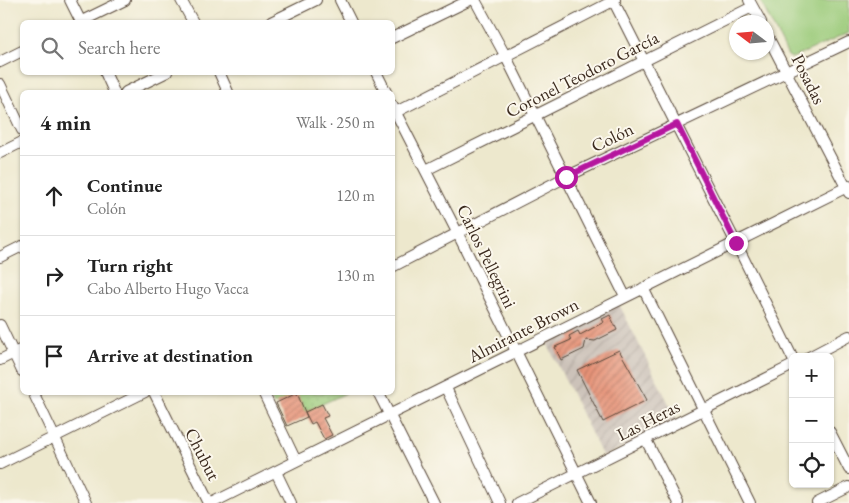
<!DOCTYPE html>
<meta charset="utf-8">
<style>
:root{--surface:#fff;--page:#f2f2f2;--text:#222;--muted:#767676;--line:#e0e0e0}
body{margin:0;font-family:"EB Garamond",serif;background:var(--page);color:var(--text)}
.controls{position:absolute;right:15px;bottom:15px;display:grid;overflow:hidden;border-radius:8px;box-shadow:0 1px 4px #0004}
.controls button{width:45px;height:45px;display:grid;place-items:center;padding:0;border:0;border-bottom:1px solid var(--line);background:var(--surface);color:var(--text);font:25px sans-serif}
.compass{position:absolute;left:729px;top:15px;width:45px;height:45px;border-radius:50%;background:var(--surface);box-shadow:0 1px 4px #0004;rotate:286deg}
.stop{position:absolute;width:15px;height:15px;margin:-11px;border:4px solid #b5179e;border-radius:50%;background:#fff}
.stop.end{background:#b5179e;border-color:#fff;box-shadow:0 1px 5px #0008}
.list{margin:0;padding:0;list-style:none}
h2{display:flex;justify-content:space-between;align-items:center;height:65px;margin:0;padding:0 20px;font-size:21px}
h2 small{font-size:16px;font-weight:400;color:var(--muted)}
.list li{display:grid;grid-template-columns:32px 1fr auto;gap:15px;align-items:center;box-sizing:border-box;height:80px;padding:0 20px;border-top:1px solid var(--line)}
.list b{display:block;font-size:19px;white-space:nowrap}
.list p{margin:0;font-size:16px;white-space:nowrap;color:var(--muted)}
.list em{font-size:16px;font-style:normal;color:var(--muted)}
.icon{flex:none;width:28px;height:28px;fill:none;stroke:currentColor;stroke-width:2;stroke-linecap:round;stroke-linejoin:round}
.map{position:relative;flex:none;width:849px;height:503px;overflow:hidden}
.search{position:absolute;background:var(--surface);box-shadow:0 1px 4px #0004;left:20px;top:20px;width:375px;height:55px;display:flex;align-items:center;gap:12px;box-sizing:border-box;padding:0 18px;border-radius:8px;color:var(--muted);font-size:19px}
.panel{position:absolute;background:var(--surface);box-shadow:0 1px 4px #0004;left:20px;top:90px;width:375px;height:305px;border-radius:8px}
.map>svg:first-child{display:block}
.industrial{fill:url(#industrial-furrows)}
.grass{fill:url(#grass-dots);stroke:#6b7a4c}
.green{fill:#9bcb7a;stroke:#6b7a4c}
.building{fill:url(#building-hatch)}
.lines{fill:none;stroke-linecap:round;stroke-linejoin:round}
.minor-casing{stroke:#564638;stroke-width:12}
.minor{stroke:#fff;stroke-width:10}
.route{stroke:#b5179e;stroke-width:6}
.labels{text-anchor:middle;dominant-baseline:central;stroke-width:4;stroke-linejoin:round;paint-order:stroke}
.street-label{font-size:18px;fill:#3b2a1e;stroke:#fbf7ec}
</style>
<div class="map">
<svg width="849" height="503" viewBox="0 0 849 503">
<defs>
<pattern id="industrial-furrows" width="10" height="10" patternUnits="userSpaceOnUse" patternTransform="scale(1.25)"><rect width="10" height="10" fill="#ccc2b9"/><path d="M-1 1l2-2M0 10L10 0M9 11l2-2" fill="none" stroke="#b0a79f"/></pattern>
<pattern id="grass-dots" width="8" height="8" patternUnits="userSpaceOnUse" patternTransform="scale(1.25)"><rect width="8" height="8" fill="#9bcb7a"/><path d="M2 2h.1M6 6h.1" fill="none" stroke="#86ae69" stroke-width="1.8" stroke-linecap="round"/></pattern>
<pattern id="building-hatch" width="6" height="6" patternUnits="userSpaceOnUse" patternTransform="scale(1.25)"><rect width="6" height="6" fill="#e69277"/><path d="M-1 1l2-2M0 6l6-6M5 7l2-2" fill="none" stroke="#bc7761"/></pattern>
</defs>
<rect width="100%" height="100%" fill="#fbf7ec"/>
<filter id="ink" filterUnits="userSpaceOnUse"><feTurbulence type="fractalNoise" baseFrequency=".02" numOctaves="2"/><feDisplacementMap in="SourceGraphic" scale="10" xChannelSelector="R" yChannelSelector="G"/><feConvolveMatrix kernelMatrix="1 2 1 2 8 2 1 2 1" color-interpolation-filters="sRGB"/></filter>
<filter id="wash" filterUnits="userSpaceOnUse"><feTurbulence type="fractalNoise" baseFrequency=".0096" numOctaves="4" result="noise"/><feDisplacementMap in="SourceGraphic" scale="20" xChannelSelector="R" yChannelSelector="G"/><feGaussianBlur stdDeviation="1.12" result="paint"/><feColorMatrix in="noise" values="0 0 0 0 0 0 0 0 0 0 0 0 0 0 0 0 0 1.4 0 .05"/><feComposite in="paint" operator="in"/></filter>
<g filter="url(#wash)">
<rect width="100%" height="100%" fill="#ede8cd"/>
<path class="industrial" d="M619 304 677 420 603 457 546 341Z"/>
<path class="grass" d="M272 392 346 393 305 412 297 394 274 405 269 394Z"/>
<path class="green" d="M760 0H849V33L792 58 788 56Z"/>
<g id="blocks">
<path class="building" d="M610 315 617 330 595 341 586 340 584 349 561 360 555 347 571 340 569 336 578 331 580 335 604 322 602 319Z
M619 350 647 400 603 422 577 370Z
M297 393 305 412 322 404 328 416 323 418 332 435 324 439 315 422 311 424 305 412 307 417 287 426 276 403Z"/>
</g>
</g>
<g filter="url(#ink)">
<use href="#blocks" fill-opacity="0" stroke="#564638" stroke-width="1"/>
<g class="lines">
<g class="minor-casing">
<path id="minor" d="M70 0 81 22
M181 0 193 22
M340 0 351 22
M475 0 506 57 625 296
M613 0 736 243 793 359
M749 0 761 22
M80 22 125 0
M271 22 316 0
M766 33 849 193
M392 38 470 0
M0 62 22 51
M105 72 114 92
M219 72 228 92
M376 72 386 92
M0 84 22 130
M126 92 167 72
M392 105 458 234 591 503
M392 114 615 0
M0 153 22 142
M426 170 752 7
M0 257 22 246
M392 267 566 177 849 42
M643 288 750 503
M0 325 22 371
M809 357 849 336
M0 360 22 349
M446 388 500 503
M33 392 86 503
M154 392 209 503
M263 392 296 461
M378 392 434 503
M830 432 849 469
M646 440 678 503
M0 464 145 392
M276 472 291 503
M212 503 849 186
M517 503 793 365
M817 503 849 487"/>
</g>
<use href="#minor" class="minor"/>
</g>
</g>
<g class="lines" filter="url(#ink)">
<path class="route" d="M566 177 677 124 736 243"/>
</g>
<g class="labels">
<g class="street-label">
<text transform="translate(582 74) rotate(-27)">Coronel Teodoro García</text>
<text transform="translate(809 79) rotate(63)">Posadas</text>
<text transform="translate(612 137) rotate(-26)">Colón</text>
<text transform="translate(487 256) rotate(64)">Carlos Pellegrini</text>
<text transform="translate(523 330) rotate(-27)">Almirante Brown</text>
<text transform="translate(648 420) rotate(-27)">Las Heras</text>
<text transform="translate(203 454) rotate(63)">Chubut</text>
</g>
</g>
</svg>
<div class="controls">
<button>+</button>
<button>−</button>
<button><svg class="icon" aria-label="locate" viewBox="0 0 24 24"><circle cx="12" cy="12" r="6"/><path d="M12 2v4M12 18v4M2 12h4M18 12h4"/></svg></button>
</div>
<svg class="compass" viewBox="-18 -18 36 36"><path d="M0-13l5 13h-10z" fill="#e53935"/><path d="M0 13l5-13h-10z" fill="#767676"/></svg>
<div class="stop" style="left:566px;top:177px"></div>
<div class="stop end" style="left:736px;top:243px"></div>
<div class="search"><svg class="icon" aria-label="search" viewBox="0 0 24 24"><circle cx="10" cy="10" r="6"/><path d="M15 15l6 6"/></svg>Search here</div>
<section class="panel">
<h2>4 min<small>Walk · 250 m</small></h2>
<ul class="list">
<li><svg class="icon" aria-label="ahead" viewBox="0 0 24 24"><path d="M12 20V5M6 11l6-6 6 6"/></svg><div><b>Continue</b><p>Colón</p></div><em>120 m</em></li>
<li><svg class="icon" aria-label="right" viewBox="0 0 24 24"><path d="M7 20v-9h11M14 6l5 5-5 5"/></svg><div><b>Turn right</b><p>Cabo Alberto Hugo Vacca</p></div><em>130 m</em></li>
<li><svg class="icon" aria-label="arrive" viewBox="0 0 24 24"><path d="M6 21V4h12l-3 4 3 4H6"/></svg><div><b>Arrive at destination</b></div></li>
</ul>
</section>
</div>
